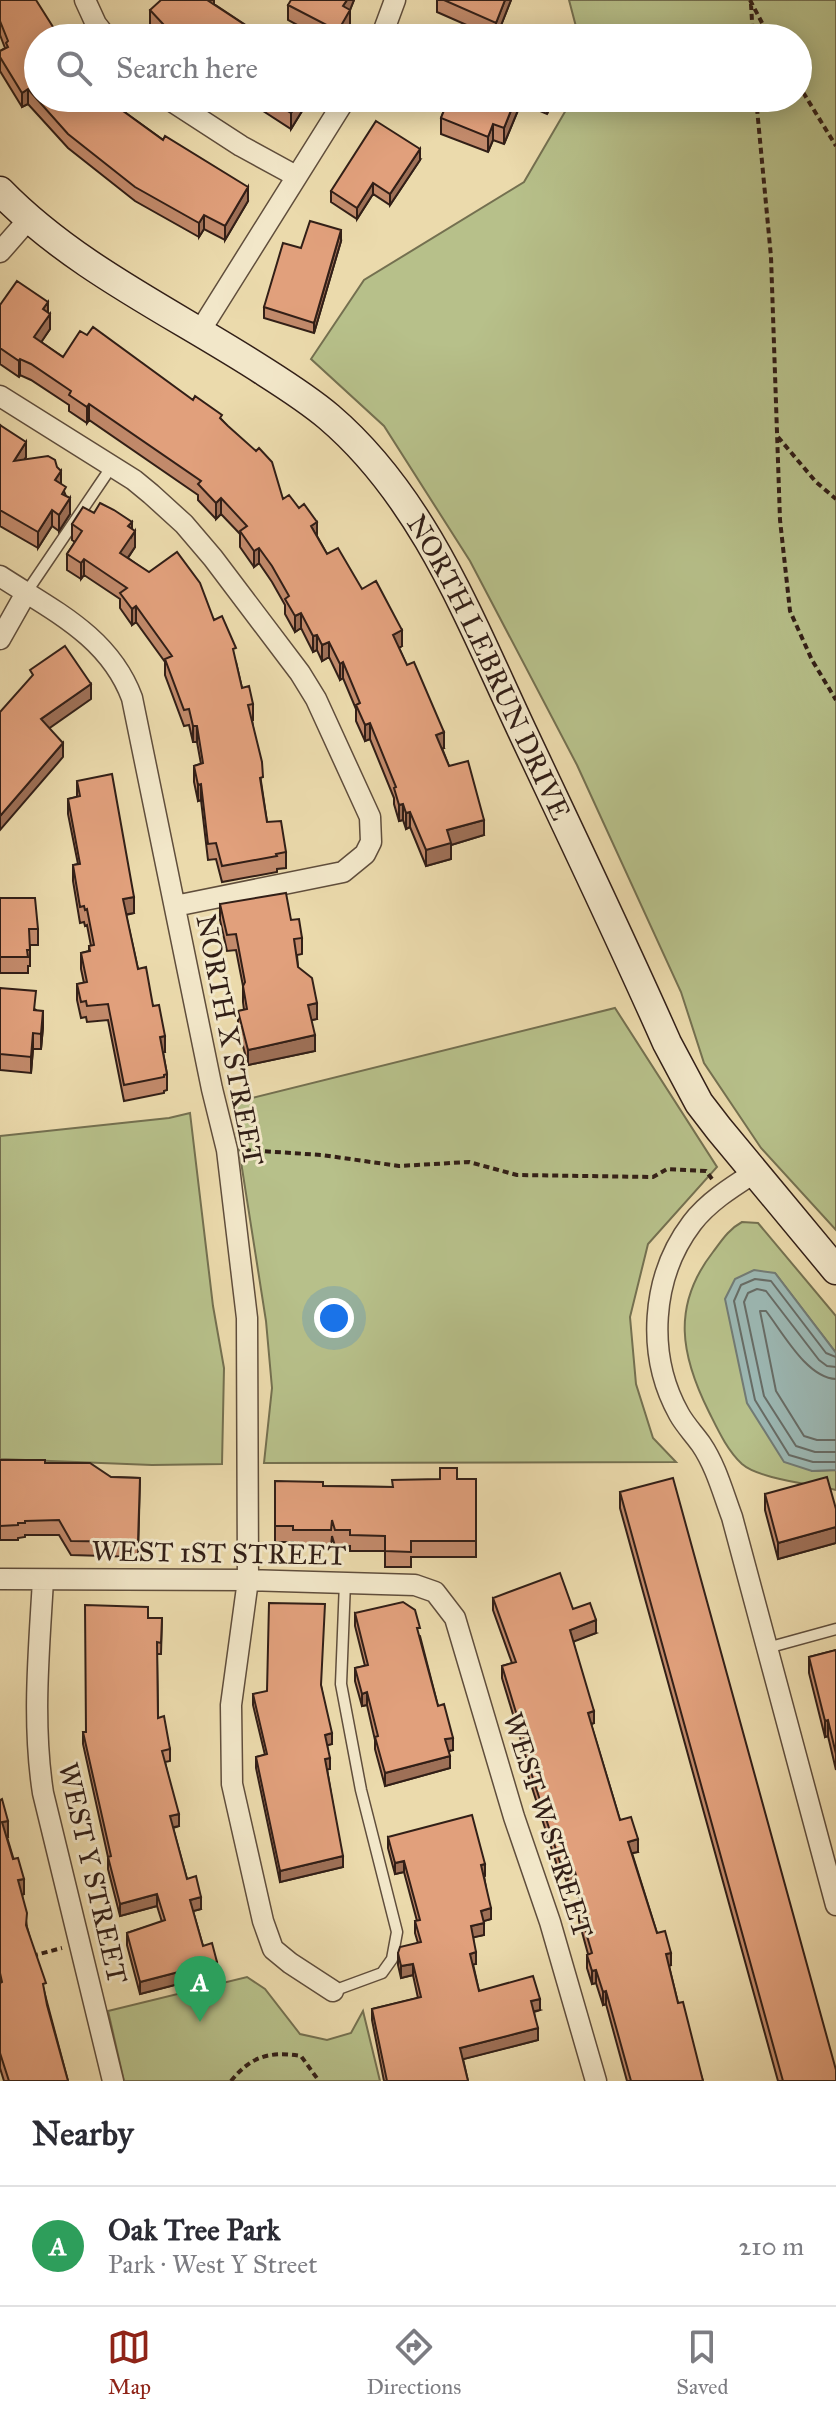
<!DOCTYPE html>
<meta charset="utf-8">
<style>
:root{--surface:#fff;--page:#f2f2f3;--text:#2b2b33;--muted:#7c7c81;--line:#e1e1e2;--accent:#8f2418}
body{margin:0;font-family:"IM FELL Great Primer",serif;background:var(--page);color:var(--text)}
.you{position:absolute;left:334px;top:1318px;width:28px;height:28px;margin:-20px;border:6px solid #fff;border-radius:50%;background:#1a73e8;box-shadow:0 0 0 12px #1a73e833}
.badge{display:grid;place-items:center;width:52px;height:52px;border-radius:50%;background:var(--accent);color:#fff;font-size:26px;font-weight:700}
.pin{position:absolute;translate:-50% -66px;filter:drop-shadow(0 2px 4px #0008)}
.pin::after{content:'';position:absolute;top:42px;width:28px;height:24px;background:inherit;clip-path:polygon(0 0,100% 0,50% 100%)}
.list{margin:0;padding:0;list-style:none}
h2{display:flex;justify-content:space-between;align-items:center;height:104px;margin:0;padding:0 32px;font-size:34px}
h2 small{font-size:26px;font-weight:400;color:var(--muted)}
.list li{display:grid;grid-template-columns:52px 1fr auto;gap:24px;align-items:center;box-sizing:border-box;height:120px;padding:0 32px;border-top:2px solid var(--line)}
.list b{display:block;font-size:30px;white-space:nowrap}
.list p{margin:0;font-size:26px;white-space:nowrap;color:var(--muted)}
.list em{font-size:26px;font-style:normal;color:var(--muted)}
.icon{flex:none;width:44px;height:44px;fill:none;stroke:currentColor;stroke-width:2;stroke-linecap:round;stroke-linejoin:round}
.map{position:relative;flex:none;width:836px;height:2081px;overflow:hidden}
.search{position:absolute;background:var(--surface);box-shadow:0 4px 20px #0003;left:24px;right:24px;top:24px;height:88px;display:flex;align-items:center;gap:20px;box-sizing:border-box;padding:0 28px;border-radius:44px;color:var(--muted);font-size:30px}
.sheet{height:224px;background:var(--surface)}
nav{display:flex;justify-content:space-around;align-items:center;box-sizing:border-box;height:112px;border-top:2px solid var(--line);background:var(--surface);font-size:22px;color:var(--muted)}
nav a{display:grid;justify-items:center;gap:4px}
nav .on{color:var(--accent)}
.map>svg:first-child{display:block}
.green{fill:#b7c08a;stroke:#747050;stroke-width:2}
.water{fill:#9cb8b4;stroke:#727b75;stroke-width:2}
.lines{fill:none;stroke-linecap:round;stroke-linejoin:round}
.shore{stroke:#676c66;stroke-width:2}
.lane-casing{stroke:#604e3c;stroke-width:13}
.street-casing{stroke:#604e3c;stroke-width:23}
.secondary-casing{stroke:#321f17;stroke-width:31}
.path{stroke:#321f17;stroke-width:4;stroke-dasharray:6 4;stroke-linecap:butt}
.lane{stroke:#f2e7c9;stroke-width:10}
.street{stroke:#f2e7c9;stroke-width:20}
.secondary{stroke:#f2e7c9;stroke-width:28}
.wall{fill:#c28a6b;stroke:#321f17;stroke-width:2}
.shaded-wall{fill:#9e7057;stroke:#321f17;stroke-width:2}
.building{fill:#e1a07c;stroke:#321f17;stroke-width:2}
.labels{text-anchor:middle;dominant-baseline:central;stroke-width:6;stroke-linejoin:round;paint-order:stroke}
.street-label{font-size:28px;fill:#321f17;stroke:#f2e7c9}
</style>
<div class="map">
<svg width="836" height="2081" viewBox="0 0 836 2081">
<rect width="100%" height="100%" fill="#ebdaac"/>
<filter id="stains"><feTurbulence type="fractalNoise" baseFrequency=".0025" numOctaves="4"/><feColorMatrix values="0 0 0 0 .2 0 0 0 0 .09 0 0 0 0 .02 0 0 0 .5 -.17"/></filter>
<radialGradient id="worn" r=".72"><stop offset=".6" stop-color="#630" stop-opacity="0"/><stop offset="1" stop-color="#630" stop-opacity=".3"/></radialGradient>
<path class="green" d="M569 0H836V1230L761 1148 704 1063 681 992 577 765 470 561 384 426 311 359 364 280 524 182 573 98H798V38H579Z
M615 1008 717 1167 648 1244 630 1317 636 1384 653 1438 676 1462 264 1463 272 1388 266 1321 236 1130V1102Z
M190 1113 213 1306 224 1368 222 1464 152 1465 0 1459V1136L169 1118Z
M742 1222 758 1223 836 1316V1353L775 1273 812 1471 836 1470V1490C812 1484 759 1479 742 1464 727 1450 718 1430 709 1412 681 1356 671 1306 713 1252 722 1240 729 1229 742 1222Z
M247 1977 265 1989 300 2034 327 2040 351 2033 363 2011 380 2081H124L108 2011Z"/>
<path class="water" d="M754 1270 775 1273 836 1353V1470L812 1471 784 1462 747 1403 725 1299 735 1279Z"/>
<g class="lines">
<path class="shore" d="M836 1357 826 1353 771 1281 755 1279 741 1285 734 1301 755 1400 789 1455 813 1462H836
M836 1367 827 1366 819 1360 766 1291 757 1289 748 1293 744 1302 764 1396 796 1446 815 1452H836
M836 1379C807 1378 783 1333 766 1311H760L776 1391 804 1436 817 1440H836"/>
<g class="lane-casing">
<path id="lane" d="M26 593 112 466
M767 1648 836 1629
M333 1991 382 1973 392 1959 397 1932 361 1790 341 1684 345 1582"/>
</g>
<g class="street-casing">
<path id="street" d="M85 0 96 24 107 38
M381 38 395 0
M167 98 241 146 296 176
M0 252 28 220
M200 331 346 98
M0 396 134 480 151 494 184 524 213 558 300 673 316 699 370 817 371 842 365 854 343 872 175 906
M0 576C52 610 109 636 132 698L212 1089 227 1150 247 1318 248 1580 231 1705 232 1784 263 1921 273 1949 290 1963 333 1991
M0 639 26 593
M754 1173C732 1187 708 1202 692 1223 651 1277 646 1355 679 1414 685 1425 694 1434 701 1444 716 1466 723 1493 732 1517L836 1905
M0 1579 248 1580 415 1585 435 1592 455 1618 514 1817 550 1922 596 2081
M43 1580C39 1651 32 1722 43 1793L113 2081"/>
</g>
<g class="secondary-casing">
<g id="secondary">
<path id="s1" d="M0 191C75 268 176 314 265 372 287 386 309 400 329 417 425 499 471 623 524 735 572 837 621 939 667 1043L699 1103 719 1129 836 1270"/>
</g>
</g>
<path class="path" d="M750 0 770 38
M751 4 753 38
M798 84 836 146
M756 98 771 257 780 520 790 611 812 660 836 700
M778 437 816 482 836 499
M245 1150 322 1155 399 1166 469 1162 517 1175 653 1177 667 1169 706 1171 712 1179
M32 1956 62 1948
M231 2081C251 2056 270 2051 301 2056L319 2081"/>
<use href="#lane" class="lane"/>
<use href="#street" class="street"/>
<use href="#secondary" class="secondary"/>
</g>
<path class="wall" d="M0 0 38 38 112 103 248 201 225 240 204 229 199 237 135 201 68 148 28 104 22 107 0 71V51L5 48 0 35Z
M214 0V4L265 38H161L150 25V10Z
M354 0 350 10V26L343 38H321L288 20V5Z
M437 0H511L496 38 437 12Z
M243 98H310L291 129Z
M449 98H554L547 114 521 103 504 144 493 140 488 152 441 134V118Z
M420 160 390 205 373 194 357 219 331 202V191Z
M341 241 314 333 264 318V307L301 248Z
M0 305 48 312 50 329 41 342 63 357 193 400 222 420 283 499 317 536 327 554 362 589 402 646 399 648 444 748H442L449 766 484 835 451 845V859L426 866 410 827 406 829 403 820 399 821 394 804V798L370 739 365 741 356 721V709L343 678 340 680 329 657 322 661 317 650 313 652 301 628 295 632 285 614V605L272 582 259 563 254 567 240 547V534L221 514 216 519 198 500V495L89 420 87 423 69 411V405L31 380 20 375 19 377 0 364Z
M0 425 26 457 25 459 61 484 66 496 70 514 59 531 52 526 38 548 0 526Z
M94 513 132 529 135 547 128 558 214 620 236 662 242 688 253 704V720H252L267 822 286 852V868L277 869V872L222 882 216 859 208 860 201 800 198 801 194 782V766L201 764 197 742H193L189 725 184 726 165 675V662L136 622 132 625 120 608V599L84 575 81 579 67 570V554L75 542 72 540V524Z
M77 781 134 913 126 915 138 969 153 1006 165 1052H163L167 1074V1090L164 1091V1093L124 1101 108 1020 87 1022 86 1017 81 1018 77 1000V984L84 983 81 969V953L89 951V946H91L87 925 85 926 84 922 80 923 73 881V865L78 864 68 814V799L77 797Z
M0 898 38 929V945H30V966H28V973H0Z
M220 904 291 920 302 938V954L297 955 298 967 317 1019 311 1020 315 1051 248 1065 238 1027V1011L244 1010 243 1002V986L236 950 227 951 220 920Z
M0 988 36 1010 43 1027 41 1049H33L31 1073 0 1070Z
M0 1460 45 1463 111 1477 140 1478 138 1557 71 1555 59 1535H25V1537L18 1538V1540H0Z
M457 1479H476V1557H411V1567H385V1551H350V1546H335L332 1536 331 1546H293V1542H275V1481L323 1486 393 1487Z
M620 1492 836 2081H778L620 1508Z
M765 1494 836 1509V1543L778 1559 765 1510Z
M493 1598 596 1633 573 1641 594 1723 591 1724 620 1820 638 1852 632 1853 657 1933 671 1965 669 1966 678 2003 703 2081H627L606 2004 603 2005 596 1983 592 1984 587 1968V1955L588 1954 579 1921V1909L582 1908 575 1885 568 1886 564 1874 560 1875 528 1775V1764L502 1678V1666L512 1663 493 1610Z
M355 1613 420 1636 438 1706 453 1750 449 1751 450 1768 385 1786 375 1749V1740L367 1705 362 1706 355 1681V1668L365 1666 355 1626Z
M148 1618H162L161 1654H157L158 1718 170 1749V1761L165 1762 179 1826 173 1828 187 1879 201 1909 193 1911 203 1946 217 1974 140 1994 127 1945V1933L162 1922 157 1906 120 1916 108 1869V1857L83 1744V1732H86Z
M836 1650V1770L828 1736 825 1737 809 1673V1657Z
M321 1686 332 1744 327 1745 330 1769H327L343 1867 280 1882 256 1768V1757L265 1755 253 1705V1694Z
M0 1800 8 1837H7L24 1894 22 1895 27 1927 68 2081H4L0 2068Z
M388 1837 485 1876H484L491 1919 483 1921 484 1935 473 1937 476 1964H473L479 1991 540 2010 534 2012 538 2040 463 2059 468 2081H384L372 2020V2009L418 1998 413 1975 401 1978 398 1965V1953L418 1943 415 1933V1921H417L404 1872 395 1874 388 1848Z"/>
<path class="shaded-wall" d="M347 0H354L350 10V26L343 38H338V31L343 6Z
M505 0H511L496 38V23Z
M28 89V104L22 107V93Z
M300 98H310L291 129V113Z
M516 98H521V103L504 144V128Z
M547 98H554L547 114Z
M493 124V140L488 152V137Z
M420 149V160L390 205V194Z
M373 183V194L357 219V208Z
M248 187V201L225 240V226Z
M204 215V229L199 237V223Z
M341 230V241L314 333V323Z
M48 302V317L50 314V329L34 353V337L43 309Z
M20 359V375L19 377V361Z
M89 404V420L87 423V407Z
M26 442V457L14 477V461Z
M61 471V487L55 480Z
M70 498V514L59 531V515Z
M221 498V514L216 519V503Z
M52 510V526L38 548V532Z
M132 522V536L135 531V547L120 569V553L128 526Z
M317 522V538L311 526Z
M259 548V563L254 567V551Z
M84 559V575L81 579V563Z
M136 606V622L132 625V609Z
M301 613V628L295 632V616Z
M402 630V646L393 651V635Z
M317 635V650L313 652V636Z
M329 642V657L322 661V645Z
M343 662V678L340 680V664Z
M91 684V699L41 734V719Z
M370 723V739L365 741V725Z
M193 726H197V742H193Z
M444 732V748L436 751V735Z
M63 743V757L0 830V816Z
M201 784V800L198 801V785Z
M403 804V820L399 821V805Z
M410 812V827L406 829V813Z
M484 820V835L451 845V859L426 866V850L447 830Z
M134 897V913L123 915V899Z
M317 1003V1019L308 1021V1005Z
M43 1011V1027L41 1049V1034Z
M33 1033V1049L31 1073V1057Z
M315 1035V1051L248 1065V1050Z
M165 1036V1052L160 1053V1037Z
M836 1527V1543L778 1559V1543Z
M596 1620V1633L570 1643V1630Z
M367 1692V1705L362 1706V1694Z
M594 1711V1723L588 1725V1713Z
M828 1720V1736L825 1737V1721Z
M332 1733V1744L325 1746V1735Z
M453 1738V1750L445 1752V1739Z
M450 1756V1768L385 1786V1773Z
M330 1758V1769L325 1770V1759Z
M179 1814V1826L170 1828V1816Z
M8 1821V1837L2 1838V1822Z
M638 1839V1852L628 1854V1842Z
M343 1856V1867L280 1882V1871Z
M404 1861V1872L395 1874V1863Z
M564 1861V1874L560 1875V1862Z
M485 1864V1876L481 1877V1865Z
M575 1872V1885L568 1886V1874Z
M24 1879V1894L18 1896V1880Z
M157 1894V1906L120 1916V1904Z
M201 1897V1909L190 1912V1900Z
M491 1908V1919L481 1922V1911Z
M484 1923V1935L471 1938V1926Z
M476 1952V1964L470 1965V1954Z
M671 1953V1965L666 1967V1954Z
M217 1962V1974L140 1994V1982Z
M413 1964V1975L401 1978V1966Z
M596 1970V1983L592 1984V1971Z
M606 1991V2004L603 2005V1992Z
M540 1999V2010L531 2012V2001Z
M538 2028V2040L460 2060V2048Z"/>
<path class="building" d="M0 0H36L60 38H38V98H107L112 103 163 140 165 136 248 187 225 226 204 215 199 223 135 187 68 134 28 89 22 93 0 57V51L8 47 6 43 8 41 0 21Z
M161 0H207L265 38H176L150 10Z
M291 0H347L343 6 350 10 338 31 288 5Z
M444 0H505L496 23Z
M508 31 526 38H505Z
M268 98H300L291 113Z
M449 98H516L504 128 493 124 488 137 441 118Z
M376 121 420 149 390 194 373 183 357 208 331 191Z
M310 221 341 230 314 323 264 307 283 243 301 248Z
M17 281 48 302 43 309 50 314 34 337 63 357 80 331 87 335 93 327 193 400 195 396 222 415 220 418 228 426 256 451 259 448 272 462 283 499 289 495 299 508 304 504 317 522 311 526 327 554 338 548 362 589 376 581 402 630 393 635 407 665 414 662 444 732 436 735 449 766 468 761 484 820 447 830 451 843 426 850 410 812 406 813 403 804 399 805 394 788 396 787 370 723 365 725 356 705 360 703 343 662 340 664 329 642 322 645 317 635 313 636 301 613 295 616 285 599 289 596 272 566 259 548 254 551 240 531 247 526 221 498 216 503 198 484 201 481 89 404 87 407 69 395 71 391 31 364 20 359 19 361 0 348V305Z
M0 425 26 442 14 461 48 456 55 460 57 467 61 471 55 480 66 487 62 494 70 498 59 515 52 510 38 532 0 510Z
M100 503 114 510 132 522 128 526 135 531 120 553 149 572 177 552 200 583 214 620 222 616 236 648 233 649 242 688 249 686 253 704 248 705 262 762 263 777 260 778 267 822 281 821 286 852 276 854 277 856 222 866 216 843 208 844 201 784 198 785 194 766 203 763 197 726H193L189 709 184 710 165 659 172 656 136 606 132 609 120 593 127 588 84 559 81 563 67 554 82 531 72 524 83 507 94 513Z
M65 646 91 684 41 719 63 743 0 816V712L33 675 30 670Z
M112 774 134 897 123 899 138 969 146 967 153 1006 159 1005 165 1036 160 1037 167 1074 164 1075V1077L124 1085 108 1004 87 1006 86 1001 81 1002 77 984 87 982 81 953 90 951 89 946 94 945 87 909 85 910 84 906 80 907 73 865 80 864 68 799 80 796 77 781Z
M286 893 291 920 299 919 302 938 294 939 298 967 312 978 317 1003 308 1005 315 1035 248 1050 238 1011 247 1009 243 986 245 982 236 934 227 935 220 904Z
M0 898H35L38 929H29L30 950H27L28 957H0Z
M0 988 36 991 34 1010 43 1011 41 1034 33 1033 31 1057 0 1054Z
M0 1460H45V1463H90L111 1477 140 1478 138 1542 71 1541 59 1520 25 1521V1523H18V1525L0 1526Z
M440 1468H457V1479H476V1541H411V1552L385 1551V1536L350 1535V1530H335L332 1520 331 1530H293V1526H275V1481L323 1482V1486L393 1487 392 1480 440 1479Z
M827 1477 836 1509V1527L778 1543 765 1494Z
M673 1478 836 2070V2081H783L620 1492Z
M560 1573 573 1609 590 1603 596 1620 570 1630 594 1711 588 1713 620 1820 631 1817 638 1839 628 1842 657 1933 665 1931 671 1953 666 1954 678 2003 683 2002 703 2081H631L606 1991 603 1992 596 1970 592 1971 587 1955 592 1953 579 1909 585 1907 575 1872 568 1874 564 1861 560 1862 528 1763 531 1762 502 1666 516 1662 493 1598Z
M403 1602 415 1610 420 1628H417L438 1706 444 1704 453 1738 445 1739 450 1756 385 1773 375 1737 378 1736 367 1692 362 1694 355 1668 368 1665 355 1613Z
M269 1603 325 1604 321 1685 332 1733 325 1735 330 1758 325 1759 343 1856 280 1871 256 1757 267 1754 253 1694 267 1691Z
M85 1605 148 1607V1618H162L161 1643 157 1642 158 1718 164 1716 170 1749 162 1751 179 1814 170 1816 187 1879 196 1876 201 1897 190 1900 203 1946 212 1943 217 1962 140 1982 127 1933 165 1920 157 1894 120 1904 108 1857 111 1856 83 1732H86Z
M836 1650V1754L828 1720 825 1721 809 1657Z
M2 1799 8 1821 2 1822 13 1859 18 1858 24 1879 18 1880 27 1913 26 1925 46 1983 43 1984 47 2005 68 2081H9L0 2053V1983L2 1982 0 1973V1800Z
M472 1815 485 1864 481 1865 491 1908 481 1911 484 1923 471 1926 476 1952 470 1954 479 1991 533 1976 540 1999 531 2001 538 2028 460 2048 468 2081H387L372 2009 421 1997 413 1964 401 1966 398 1953 400 1947 421 1942 415 1921 420 1920 404 1861 395 1863 388 1837Z"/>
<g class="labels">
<g class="street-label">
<text stroke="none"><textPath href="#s1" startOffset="700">NORTH LEBRUN DRIVE</textPath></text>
<text transform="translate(230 1040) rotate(79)">NORTH X STREET</text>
<text transform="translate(219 1553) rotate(1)">WEST 1ST STREET</text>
<text transform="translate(548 1825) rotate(72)">WEST W STREET</text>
<text transform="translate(93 1873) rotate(77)">WEST Y STREET</text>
</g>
</g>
<rect width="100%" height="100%" filter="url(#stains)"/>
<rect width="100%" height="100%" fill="url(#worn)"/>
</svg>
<div class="you"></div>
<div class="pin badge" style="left:200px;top:2022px;background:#2e9e5b">A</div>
<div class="search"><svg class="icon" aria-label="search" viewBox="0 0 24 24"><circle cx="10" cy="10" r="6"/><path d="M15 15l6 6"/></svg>Search here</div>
</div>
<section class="sheet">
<h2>Nearby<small></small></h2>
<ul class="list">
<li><span class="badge" style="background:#2e9e5b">A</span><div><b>Oak Tree Park</b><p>Park · West Y Street</p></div><em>210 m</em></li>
</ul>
</section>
<nav>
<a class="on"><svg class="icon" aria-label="map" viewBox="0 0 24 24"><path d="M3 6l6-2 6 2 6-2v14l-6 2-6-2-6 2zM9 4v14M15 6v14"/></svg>Map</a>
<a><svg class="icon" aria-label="directions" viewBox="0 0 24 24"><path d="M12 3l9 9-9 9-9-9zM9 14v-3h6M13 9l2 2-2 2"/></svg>Directions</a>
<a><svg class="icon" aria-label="saved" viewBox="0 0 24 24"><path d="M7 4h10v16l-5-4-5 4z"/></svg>Saved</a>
</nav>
